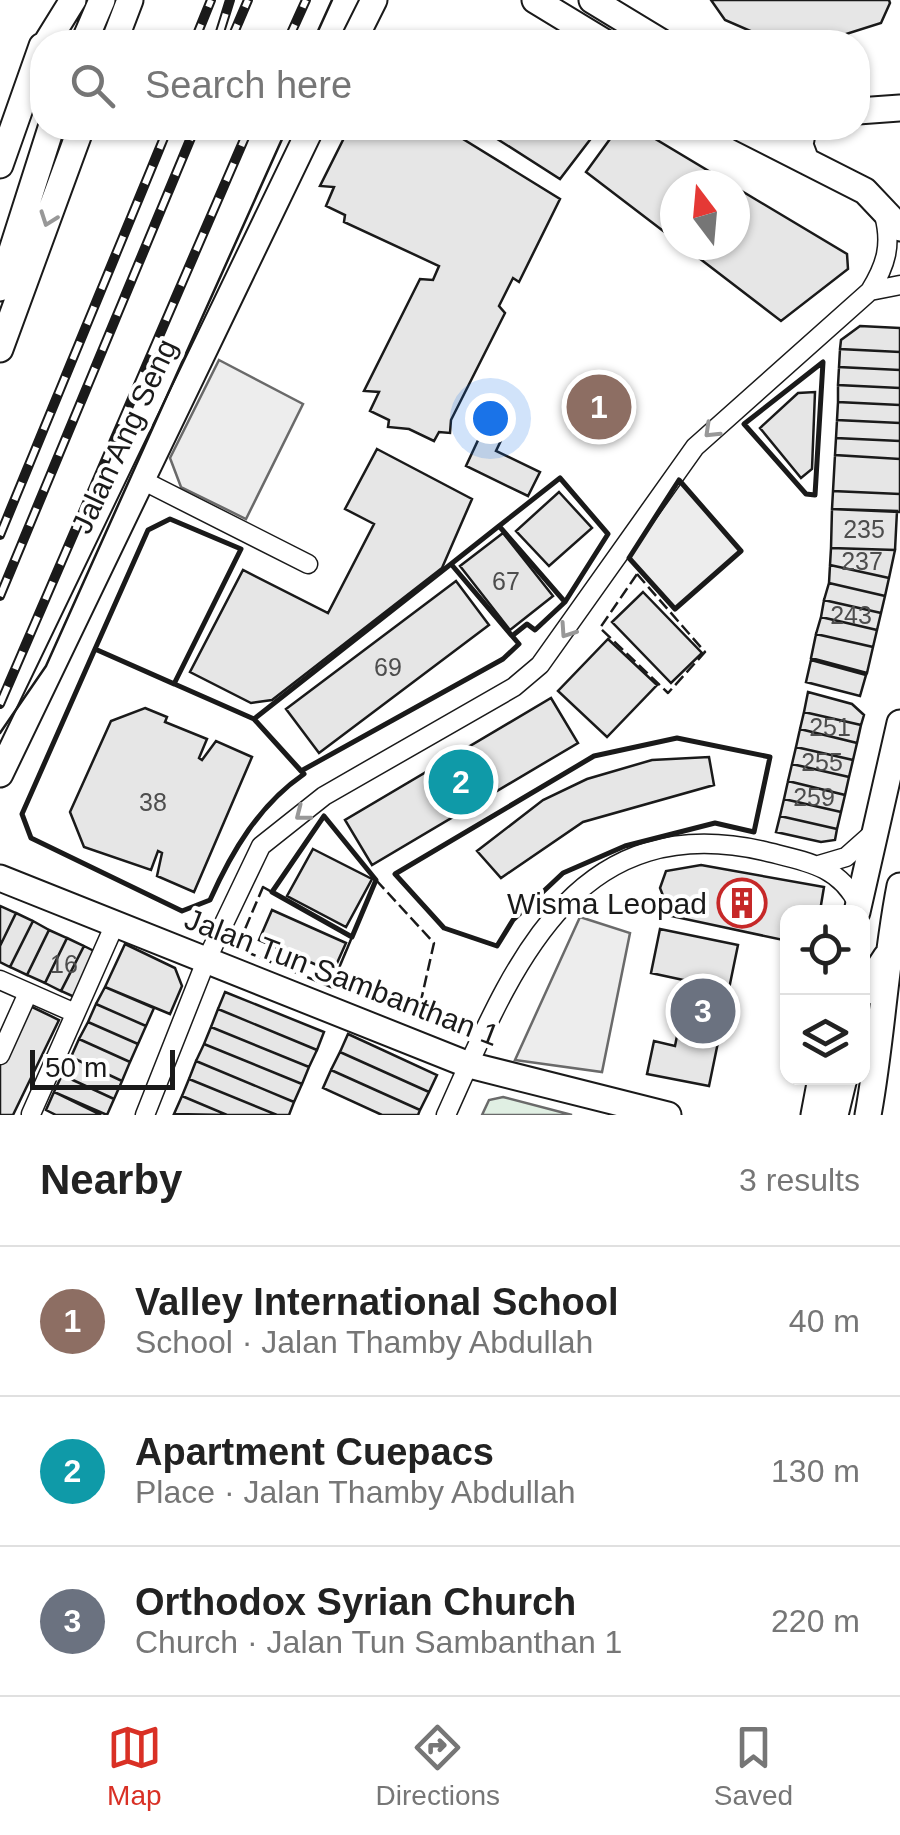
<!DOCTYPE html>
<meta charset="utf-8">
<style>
:root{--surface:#fff;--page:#f2f2f2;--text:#222;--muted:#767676;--line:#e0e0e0;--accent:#d93025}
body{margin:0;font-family:Arial,sans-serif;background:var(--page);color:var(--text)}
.controls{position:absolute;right:30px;bottom:30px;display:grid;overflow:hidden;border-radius:20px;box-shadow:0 2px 8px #0004}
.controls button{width:90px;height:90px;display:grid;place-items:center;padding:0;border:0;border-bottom:2px solid var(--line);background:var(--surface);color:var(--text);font:50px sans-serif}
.compass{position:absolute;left:660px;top:170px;width:90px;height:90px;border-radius:50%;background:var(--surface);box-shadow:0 2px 8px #0004;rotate:344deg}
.scale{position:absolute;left:30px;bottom:25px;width:145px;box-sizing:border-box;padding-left:10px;border:5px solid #1a1a1a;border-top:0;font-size:28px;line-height:35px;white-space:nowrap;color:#1a1a1a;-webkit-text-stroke:8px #fff;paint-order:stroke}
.you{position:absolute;left:490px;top:418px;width:35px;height:35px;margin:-25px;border:8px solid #fff;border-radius:50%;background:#1a73e8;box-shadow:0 0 0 15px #1a73e833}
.badge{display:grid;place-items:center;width:65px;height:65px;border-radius:50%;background:var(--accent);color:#fff;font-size:32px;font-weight:700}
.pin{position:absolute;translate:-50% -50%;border:5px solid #fff;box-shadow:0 2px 10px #0006}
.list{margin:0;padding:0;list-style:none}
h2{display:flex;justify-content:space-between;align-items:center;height:130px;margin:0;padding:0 40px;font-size:42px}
h2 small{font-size:32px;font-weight:400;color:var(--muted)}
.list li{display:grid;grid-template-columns:65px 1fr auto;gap:30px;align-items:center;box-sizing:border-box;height:150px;padding:0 40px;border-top:2px solid var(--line)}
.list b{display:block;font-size:38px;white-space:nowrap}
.list p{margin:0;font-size:32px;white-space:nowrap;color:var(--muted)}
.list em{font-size:32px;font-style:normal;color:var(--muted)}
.icon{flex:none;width:55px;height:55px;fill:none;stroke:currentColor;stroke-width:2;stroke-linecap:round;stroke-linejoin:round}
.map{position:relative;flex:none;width:900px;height:1115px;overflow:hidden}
.search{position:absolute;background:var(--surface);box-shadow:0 2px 8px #0004;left:30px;right:30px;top:30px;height:110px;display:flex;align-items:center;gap:25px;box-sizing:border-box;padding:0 35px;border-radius:40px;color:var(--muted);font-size:38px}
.sheet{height:580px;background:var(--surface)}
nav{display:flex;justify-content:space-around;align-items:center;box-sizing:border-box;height:140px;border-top:2px solid var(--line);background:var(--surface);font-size:28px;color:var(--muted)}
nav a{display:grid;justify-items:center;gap:5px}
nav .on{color:var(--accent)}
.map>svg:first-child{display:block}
.green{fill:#e0efe3;stroke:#6a6a6a;stroke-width:2.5}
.parking{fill:#ededed;stroke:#6a6a6a;stroke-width:2.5}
.building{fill:#e6e6e6;stroke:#1a1a1a;stroke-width:2.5}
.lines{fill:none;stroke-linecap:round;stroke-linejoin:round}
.street-casing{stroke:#1a1a1a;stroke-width:21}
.secondary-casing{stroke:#1a1a1a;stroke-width:29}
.street{stroke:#fff;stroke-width:18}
.secondary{stroke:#fff;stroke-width:25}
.tram{stroke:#1a1a1a;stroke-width:2.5}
.rail-casing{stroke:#1a1a1a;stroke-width:10}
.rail{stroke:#fff;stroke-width:6;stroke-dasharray:19;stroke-linecap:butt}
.fence{stroke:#1a1a1a;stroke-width:2.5;stroke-dasharray:12 5;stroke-linecap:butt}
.wall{stroke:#1a1a1a;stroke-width:5}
.oneway{stroke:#989898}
.labels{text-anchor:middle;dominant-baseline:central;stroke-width:8;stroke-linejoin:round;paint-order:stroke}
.number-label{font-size:25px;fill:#4d4d4d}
.street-label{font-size:30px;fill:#1a1a1a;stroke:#fff}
.poi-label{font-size:30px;fill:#1a1a1a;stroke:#fff;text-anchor:end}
</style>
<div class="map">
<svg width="900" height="1115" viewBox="0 0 900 1115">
<rect width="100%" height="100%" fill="#fff"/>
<path class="green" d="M503 1097 572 1115H482L489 1100Z"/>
<path class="parking" d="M219 360 303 404 246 519 181 487 170 458Z
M679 480 741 551 675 609 629 558Z
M580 917 630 933 602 1072 515 1060Z"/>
<path class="building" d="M711 0H889L890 3 881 23 821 42H776L725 20Z
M349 128H451L450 131 560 199 519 282 513 278 499 306 505 313 451 420 450 433 439 432 434 441 409 429 388 427 389 420 370 411 379 392 364 391 420 279 433 280 439 266 344 222 345 215 326 206 334 187 320 186Z
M495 128H599L560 179 491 135Z
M618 128H637L732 185H675V240L586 172Z
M735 187 847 254 848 269 781 321 682 245H735Z
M860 326 900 328V352L840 349 841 340Z
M840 349 900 352V370L839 367Z
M839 367 900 370V388L838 385Z
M838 385 900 388V405L838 402Z
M815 392 812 469 801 478 760 428 798 393Z
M838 402 900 405V423L837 420Z
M837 420 900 423V441L836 438Z
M487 421 506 430 496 451 540 472 528 496 466 466Z
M836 438 900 441V459L835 455Z
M377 449 472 499 442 568 272 700 251 703 190 672 243 570 328 613 374 524 345 509Z
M835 455 900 459V494L833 491Z
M833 491 900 494V512L832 509Z
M559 492 592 528 549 566 516 531Z
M832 509 897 511 895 550 831 548Z
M503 533 553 596 510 630 460 566Z
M831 548 895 550 889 578 830 565Z
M830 565 889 578 885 596 829 583Z
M456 581 489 625 319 753 286 709Z
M829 583 885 596 881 613 824 600Z
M643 592 702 653 671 683 612 622Z
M824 600 881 613 877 630 821 617Z
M821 617 877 630 873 647 816 634Z
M816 634 873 647 867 673 811 658Z
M608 639 657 685 607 737 558 691Z
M811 660 866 675 860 696 806 682Z
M808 692 852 704 864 715 861 725 804 712Z
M551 698 578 743 372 865 345 820Z
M145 708 167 717 165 722 207 739 199 758 202 760 216 741 252 757 194 892 157 876 162 853 158 851 151 870 84 847 70 812 111 721Z
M804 712 861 725 857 743 800 729Z
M800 729 857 743 853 760 796 747Z
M796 747 853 760 849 777 792 764Z
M709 757 714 785 583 822 501 878 477 851 543 800 587 779 652 760Z
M792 764 849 777 845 795 788 781Z
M788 781 845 795 841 812 784 799Z
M784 799 841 812 837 829 780 816Z
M780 816 837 829 835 840 821 842 776 832Z
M313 849 372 879 346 927 287 896Z
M701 865 824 887 821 905 838 912H788V941L671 916 660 888 666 871Z
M0 906 16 913 0 946Z
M272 910 346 943 333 972 259 940Z
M16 913 33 921 10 967 0 962V946Z
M33 921 49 930 27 975 10 967Z
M660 929 738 945 709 1086 647 1074 654 1041 675 1046 688 981 651 973Z
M49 930 67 938 45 983 27 975Z
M67 938 84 946 61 991 45 983Z
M125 944 175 968 182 986 170 1014 105 987Z
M84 946 100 954 79 999 61 991Z
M105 987 154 1008 146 1026 96 1004Z
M225 992 324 1032 317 1050 218 1009Z
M96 1004 146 1026 138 1044 88 1022Z
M28 1005 59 1020 13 1115H0V1065Z
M218 1009 317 1050 309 1067 211 1027Z
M88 1022 138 1044 130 1062 79 1039Z
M211 1027 309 1067 302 1084 204 1044Z
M348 1034 437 1075 429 1092 340 1052Z
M79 1039 130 1062 122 1081 71 1057Z
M204 1044 302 1084 294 1102 196 1061Z
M340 1052 429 1092 420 1110 331 1070Z
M71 1057 122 1081 114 1099 62 1075Z
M196 1061 294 1102 289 1115H277L189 1079Z
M331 1070 420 1110 418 1115H382L323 1088Z
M62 1075 114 1099 107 1115 54 1092Z
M189 1079 277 1115H227L182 1096Z
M54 1092 101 1115H56L46 1110Z
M182 1096 227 1115 174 1114Z"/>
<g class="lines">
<g class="street-casing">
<path id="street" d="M870 291 900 285
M140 479 308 564
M819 865 846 857 873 833
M0 980 75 1013
M0 1055 28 993
M31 1114 115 924
M145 1115 206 961 261 846 324 796 514 687 540 665 695 447 870 291C886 265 892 245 884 215
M446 1115C510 973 571 807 764 851 803 861 840 865 858 905"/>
</g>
<g class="secondary-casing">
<path id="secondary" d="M535 0 604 42
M592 0 661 42
M47 42 73 0
M84 42 102 0
M114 42 130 0
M353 42 374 0
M858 111 900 108
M741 128 865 191 900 228
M803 128 800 145 806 161
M0 165 42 46
M0 288 51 128
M0 349 81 128
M0 774 311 128
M0 878 469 1065 668 1115
M857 912 900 723
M862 994 886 957
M814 1115 821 1078
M835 1115 844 1078
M868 1115C882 1039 885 962 900 886"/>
</g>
<use href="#street" class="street"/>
<use href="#secondary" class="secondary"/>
<path class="tram" d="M313 42 332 0
M0 733 46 666 287 128"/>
<g class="rail-casing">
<path id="rail" d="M220 32 230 0
M194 42 211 0
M230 42 248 0
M287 42 306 0
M0 535 168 128
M0 596 195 128
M0 704 249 128"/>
</g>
<use href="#rail" class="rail"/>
<path class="fence" d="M637 574 705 652 668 693 600 628Z
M376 880 434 943 420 1005 331 987Z
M263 887 352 937 331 987 249 953 242 936Z"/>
<path class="wall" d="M823 362 815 495 806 494 744 424Z
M560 478 608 534 565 602 499 526Z
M679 480 741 551 675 609 629 558Z
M170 519 241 549 174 684 95 649 148 530Z
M499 526 565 602 535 630 527 624 512 636 451 564Z
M451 564 519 644 503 659 301 771 254 719Z
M95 649 254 719 304 774C259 805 232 851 210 900L182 911 31 838 22 814Z
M677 738 770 757 754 832 715 823 625 846 563 873 513 920 497 946 444 928 395 874 594 756Z
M324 816 376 880 352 937 272 892Z"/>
</g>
<defs><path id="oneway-chevron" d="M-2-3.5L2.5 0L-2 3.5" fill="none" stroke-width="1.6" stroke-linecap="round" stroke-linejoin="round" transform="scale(2.5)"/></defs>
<g class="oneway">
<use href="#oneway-chevron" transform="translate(48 219) rotate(110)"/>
<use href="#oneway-chevron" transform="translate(711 431) rotate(136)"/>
<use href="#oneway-chevron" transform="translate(567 631) rotate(124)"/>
<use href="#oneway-chevron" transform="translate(302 814) rotate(142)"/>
</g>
<defs>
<g id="building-ring" transform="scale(2.5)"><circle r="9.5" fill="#fff" stroke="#c62828" stroke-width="1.5"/><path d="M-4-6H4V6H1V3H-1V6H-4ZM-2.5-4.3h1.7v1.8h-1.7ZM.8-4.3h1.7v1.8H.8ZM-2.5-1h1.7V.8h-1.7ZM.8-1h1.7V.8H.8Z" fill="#c62828"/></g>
</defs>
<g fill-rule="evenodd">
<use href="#building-ring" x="742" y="903"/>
</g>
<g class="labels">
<g class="number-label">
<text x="864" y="529">235</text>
<text x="862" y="561">237</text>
<text x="506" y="581">67</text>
<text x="851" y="615">243</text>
<text x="388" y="667">69</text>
<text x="830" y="727">251</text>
<text x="822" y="762">255</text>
<text x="814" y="797">259</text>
<text x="153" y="802">38</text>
<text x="64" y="964">16</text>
</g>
<g class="street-label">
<text transform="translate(124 436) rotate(-65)">Jalan Ang Seng</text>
<text transform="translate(342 977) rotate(21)">Jalan Tun Sambanthan 1</text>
</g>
<g class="poi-label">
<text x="707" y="903">Wisma Leopad</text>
</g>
</g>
</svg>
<div class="controls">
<button><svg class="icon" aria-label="locate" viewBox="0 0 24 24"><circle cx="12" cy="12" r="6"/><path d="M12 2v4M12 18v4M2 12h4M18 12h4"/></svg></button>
<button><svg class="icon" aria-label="layers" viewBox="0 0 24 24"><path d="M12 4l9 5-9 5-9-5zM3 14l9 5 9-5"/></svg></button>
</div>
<svg class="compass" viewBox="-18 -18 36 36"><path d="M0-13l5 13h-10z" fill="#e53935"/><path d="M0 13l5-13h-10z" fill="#767676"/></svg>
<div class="scale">50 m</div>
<div class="you"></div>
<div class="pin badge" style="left:599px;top:407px;background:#8d6e63">1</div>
<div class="pin badge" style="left:461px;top:782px;background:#0f9aa8">2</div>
<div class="pin badge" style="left:703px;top:1011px;background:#6b7280">3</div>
<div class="search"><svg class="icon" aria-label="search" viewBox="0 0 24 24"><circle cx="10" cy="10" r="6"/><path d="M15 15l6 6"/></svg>Search here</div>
</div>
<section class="sheet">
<h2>Nearby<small>3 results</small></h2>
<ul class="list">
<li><span class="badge" style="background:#8d6e63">1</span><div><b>Valley International School</b><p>School · Jalan Thamby Abdullah</p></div><em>40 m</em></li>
<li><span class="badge" style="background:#0f9aa8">2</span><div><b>Apartment Cuepacs</b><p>Place · Jalan Thamby Abdullah</p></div><em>130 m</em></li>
<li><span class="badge" style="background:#6b7280">3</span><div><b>Orthodox Syrian Church</b><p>Church · Jalan Tun Sambanthan 1</p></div><em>220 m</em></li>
</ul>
</section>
<nav>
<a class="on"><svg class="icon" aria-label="map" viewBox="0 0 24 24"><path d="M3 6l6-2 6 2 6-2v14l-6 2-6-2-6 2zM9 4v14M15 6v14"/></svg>Map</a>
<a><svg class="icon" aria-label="directions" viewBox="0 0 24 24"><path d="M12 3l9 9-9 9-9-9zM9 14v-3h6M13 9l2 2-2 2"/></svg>Directions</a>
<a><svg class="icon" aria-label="saved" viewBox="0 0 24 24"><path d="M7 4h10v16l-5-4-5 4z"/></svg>Saved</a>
</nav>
